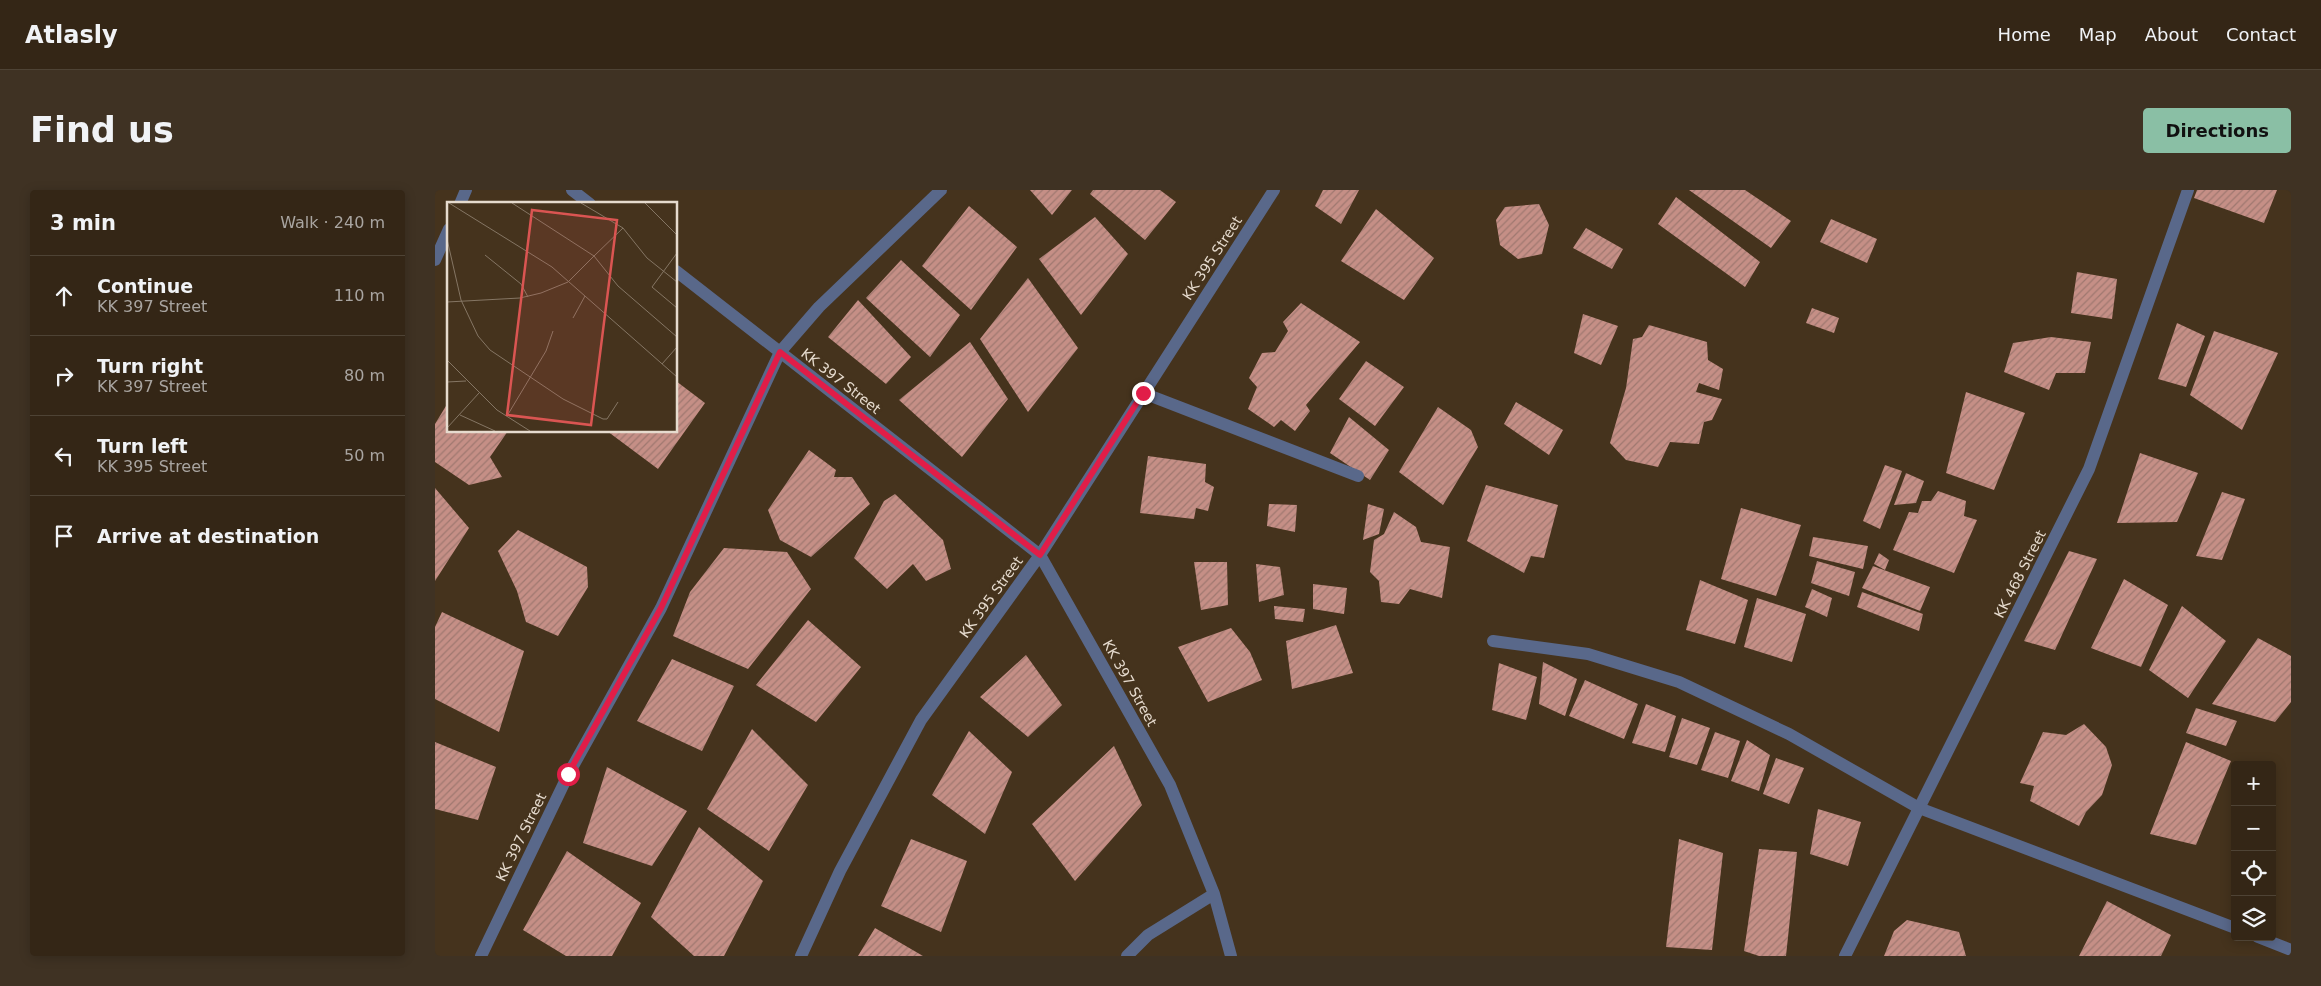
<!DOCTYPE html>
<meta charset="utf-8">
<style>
:root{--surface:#342616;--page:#3f3223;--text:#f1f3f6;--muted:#a9a5a1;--line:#4e4335;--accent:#8abfa5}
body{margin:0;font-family:"DejaVu Sans",sans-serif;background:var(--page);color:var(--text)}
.controls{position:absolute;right:15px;bottom:15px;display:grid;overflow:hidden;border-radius:5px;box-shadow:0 2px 12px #0003}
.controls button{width:45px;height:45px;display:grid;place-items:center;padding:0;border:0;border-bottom:1px solid var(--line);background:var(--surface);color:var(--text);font:25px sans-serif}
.stop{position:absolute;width:15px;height:15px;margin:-11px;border:4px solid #e11d48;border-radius:50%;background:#fff}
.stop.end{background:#e11d48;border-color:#fff;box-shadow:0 1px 5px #0008}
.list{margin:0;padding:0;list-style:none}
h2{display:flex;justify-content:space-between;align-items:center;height:65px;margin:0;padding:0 20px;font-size:21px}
h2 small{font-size:16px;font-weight:400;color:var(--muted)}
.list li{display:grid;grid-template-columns:32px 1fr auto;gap:15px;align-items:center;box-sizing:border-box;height:80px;padding:0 20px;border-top:1px solid var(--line)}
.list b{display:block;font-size:19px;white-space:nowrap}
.list p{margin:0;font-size:16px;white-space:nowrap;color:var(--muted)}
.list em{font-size:16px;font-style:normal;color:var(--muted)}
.icon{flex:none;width:28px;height:28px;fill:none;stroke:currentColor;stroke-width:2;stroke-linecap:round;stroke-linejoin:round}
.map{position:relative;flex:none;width:1856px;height:766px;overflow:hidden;border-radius:5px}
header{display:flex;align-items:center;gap:30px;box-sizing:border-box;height:70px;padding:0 25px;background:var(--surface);border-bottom:1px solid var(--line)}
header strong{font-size:24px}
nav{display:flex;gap:28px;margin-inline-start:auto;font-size:18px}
.intro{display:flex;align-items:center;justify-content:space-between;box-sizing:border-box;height:120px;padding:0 30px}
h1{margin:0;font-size:35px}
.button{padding:12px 22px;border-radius:5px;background:var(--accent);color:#111;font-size:18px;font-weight:700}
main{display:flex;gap:30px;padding:0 30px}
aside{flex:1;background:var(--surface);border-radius:5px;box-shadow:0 2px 12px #0003}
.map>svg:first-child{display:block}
.building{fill:url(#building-hatch)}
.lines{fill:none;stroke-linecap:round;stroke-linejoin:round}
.minor{stroke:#59688a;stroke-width:12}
.route{stroke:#e11d48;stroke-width:6}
.labels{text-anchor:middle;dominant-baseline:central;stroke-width:5;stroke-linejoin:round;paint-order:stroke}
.street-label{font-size:14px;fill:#e6dbce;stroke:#45331d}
.inset-road{fill:none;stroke:#857664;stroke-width:1}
.view{fill:#da5552;fill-opacity:0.15;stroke:#da5552;stroke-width:2.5}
.inset-edge{fill:none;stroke:#e6dbce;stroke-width:2.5}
</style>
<header>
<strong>Atlasly</strong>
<nav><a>Home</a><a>Map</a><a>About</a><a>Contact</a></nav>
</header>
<div class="intro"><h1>Find us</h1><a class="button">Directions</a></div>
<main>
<aside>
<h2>3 min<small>Walk · 240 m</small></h2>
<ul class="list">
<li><svg class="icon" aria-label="ahead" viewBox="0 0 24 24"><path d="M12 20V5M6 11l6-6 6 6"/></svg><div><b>Continue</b><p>KK 397 Street</p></div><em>110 m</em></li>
<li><svg class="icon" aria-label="right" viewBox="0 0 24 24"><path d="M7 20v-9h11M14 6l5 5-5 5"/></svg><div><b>Turn right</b><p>KK 397 Street</p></div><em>80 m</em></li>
<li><svg class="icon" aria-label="left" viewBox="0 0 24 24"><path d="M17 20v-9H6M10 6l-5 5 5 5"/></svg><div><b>Turn left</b><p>KK 395 Street</p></div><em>50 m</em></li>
<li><svg class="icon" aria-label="arrive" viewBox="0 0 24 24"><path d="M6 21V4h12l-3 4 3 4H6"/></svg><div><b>Arrive at destination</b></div></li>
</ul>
</aside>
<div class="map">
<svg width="1856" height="766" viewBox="0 0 1856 766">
<defs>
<pattern id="building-hatch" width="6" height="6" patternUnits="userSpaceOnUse" patternTransform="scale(1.25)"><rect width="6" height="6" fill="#c58f86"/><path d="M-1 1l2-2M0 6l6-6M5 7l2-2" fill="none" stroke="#9f7870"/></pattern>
</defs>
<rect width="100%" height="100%" fill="#45331d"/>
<path class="building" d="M595 0H637L617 25Z
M658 0H725L741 12 710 50 655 4Z
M888 0H924L906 34 880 16Z
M1254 0H1310L1356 31 1336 58Z
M1762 0H1842L1829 33 1759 8Z
M1241 7 1325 72 1310 97 1223 34Z
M1104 14 1114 35 1107 64 1083 69 1065 55 1061 30 1070 17Z
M534 16 582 57 536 120 487 76Z
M941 19 999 68 969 110 906 71Z
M660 27 693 64 646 125 604 69Z
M1396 29 1442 49 1432 73 1385 52Z
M1151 38 1188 59 1177 79 1138 58Z
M466 70 525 125 495 167 431 108Z
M1642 82 1682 89 1677 129 1636 123Z
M593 88 643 158 593 222 545 149Z
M423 110 476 167 451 194 393 147Z
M866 113 925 152 871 215 875 221 860 241 846 230 839 237 813 219 822 197 814 188 827 163 840 162 853 141 848 132Z
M1377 118 1404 128 1399 143 1371 133Z
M1148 124 1183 136 1166 175 1139 163Z
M1742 133 1770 146 1751 197 1723 189Z
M1214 135 1272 152 1273 170 1288 179 1284 200 1264 193 1261 202 1287 209 1277 230 1269 232 1264 254 1235 252 1223 277 1191 270 1175 253 1191 198 1198 149 1207 147Z
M1779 141 1843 163 1807 240 1755 205Z
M1616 147 1656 152 1650 183H1621L1614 200 1569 182 1578 153Z
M535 152 573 209 527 267 464 210Z
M931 171 969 197 940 236 904 209Z
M241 191 270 213 223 279 172 241H241Z
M1531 202 1590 223 1559 300 1511 283Z
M14 211V241H73L55 267 67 287 34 295 0 272V234Z
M1081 212 1128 240 1114 265 1069 234Z
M1003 217 1036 240 1043 257 1008 315 964 282Z
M914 227 954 260 935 290 895 263Z
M374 260 401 280 399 287H417L435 314 376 367 345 350 333 320Z
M1705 263 1763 283 1742 332 1682 333Z
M713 266 771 274 770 292 779 297 773 321 761 318 759 329 705 323Z
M1450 275 1467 281 1445 339 1428 331Z
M1471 283 1489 291 1481 313 1459 315Z
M1051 295 1123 315 1109 368 1096 366 1089 383 1032 351Z
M0 298 34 338 0 391Z
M1503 301 1531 311 1529 326 1542 330 1519 383 1458 360 1474 322 1483 323 1487 311H1496Z
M1787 302 1810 309 1787 370 1761 366Z
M460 304 508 350 516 379 491 391 478 374 452 399 419 368 449 311Z
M834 314 862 315 860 342 832 336Z
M933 314 949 319 944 344 928 350Z
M1306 318 1366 335 1341 406 1286 389Z
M959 322 981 337 986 352 1015 357 1007 408 975 399 964 414 946 412 944 391 935 382 939 350 949 344Z
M83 340 152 377 153 397 123 446 91 432 82 401 63 361Z
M1378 347 1433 356 1428 379 1374 366Z
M289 358 352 362 376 399 313 479 238 446 255 402Z
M1634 361 1662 369 1620 460 1589 451Z
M1444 363 1454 370 1450 380 1439 374Z
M1382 371 1420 382 1414 406 1376 393Z
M759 372H792L793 415 766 420Z
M821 374 845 377 849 405 824 412Z
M1438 376 1495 397 1485 421 1427 398Z
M1689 389 1733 415 1706 477 1656 458Z
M1265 390 1313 410 1300 454 1251 440Z
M878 394 912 398 909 424 878 419Z
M1377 399 1397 408 1392 427 1370 417Z
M1427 402 1488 424 1484 441 1422 417Z
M1322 408 1371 424 1357 472 1309 457Z
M839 416 870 419 868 432 840 429Z
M1747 416 1791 451 1753 508 1714 480Z
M7 422 89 461 64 542 0 509V437Z
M373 430 426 477 381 532 321 495Z
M901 435 918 483 857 499 851 451Z
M796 438 815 462 827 490 773 512 743 457Z
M1823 448 1856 466V512L1840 532 1777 514Z
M591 465 627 515 593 547 545 507Z
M237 469 299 496 267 561 202 531Z
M1108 472 1142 489 1130 526 1104 514Z
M1064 473 1102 487 1091 530 1057 520Z
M1150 490 1203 514 1189 549 1134 526Z
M1211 514 1241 526 1230 562 1197 553Z
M1761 518 1802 531 1791 556 1751 543Z
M1247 528 1275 538 1262 575 1234 567Z
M1649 534 1671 557 1677 575 1667 605 1651 622 1644 636 1595 611 1599 596 1585 593 1608 542 1631 545Z
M317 539 373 595 334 661 272 619Z
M534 541 577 582 550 644 497 605Z
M1280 542 1305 551 1293 588 1266 580Z
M1312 550 1335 565 1324 601 1296 591Z
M0 552 61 577 43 630 0 619Z
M1751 552 1796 571 1761 655 1715 644Z
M679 556 707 615 640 691 597 634Z
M1341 568 1369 578 1354 614 1328 604Z
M172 577 252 621 217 676 148 653Z
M1383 619 1426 632 1413 676 1375 664Z
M264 637 328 691 289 766H259L216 727Z
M476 649 532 671 506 742 446 716Z
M1244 649 1288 663 1277 760 1231 757Z
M1324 659 1362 662 1351 766H1324L1309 761Z
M132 661 206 713 177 766H131L88 740Z
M1672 711 1736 745 1726 766H1644Z
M1472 730 1524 742 1531 766H1449L1459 741Z
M440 738 488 766H423Z"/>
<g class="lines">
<path class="minor" d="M137 0 155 14
M25 14 31 0
M0 70 14 39
M241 81 345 162 384 117 506 0
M708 203 923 286
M1058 451 1153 464 1244 492 1354 544 1484 618 1800 738
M1823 747 1856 760
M46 766 133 585 226 418 345 162 605 365 735 595 779 704 796 766
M366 766 405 681 486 530 605 365 839 0
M692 766 713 745 779 704
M1410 766 1654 279 1753 0"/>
</g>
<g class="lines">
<path class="route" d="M133 584 226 418 345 162 605 365 708 203"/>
</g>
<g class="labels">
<g class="street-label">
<text transform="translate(777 68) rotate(-57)">KK 395 Street</text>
<text transform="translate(406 191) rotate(38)">KK 397 Street</text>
<text transform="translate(1585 384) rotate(-63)">KK 468 Street</text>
<text transform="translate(556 407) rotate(-54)">KK 395 Street</text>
<text transform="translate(695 493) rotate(61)">KK 397 Street</text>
<text transform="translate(86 647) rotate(-64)">KK 397 Street</text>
</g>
</g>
<g transform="translate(12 12)">
<rect width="230" height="230" fill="#45331d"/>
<path class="inset-road" d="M2 1 105 65 230 175M134 1 176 26 200 56 230 80M198 1 230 33M176 26 147 54 171 84 230 135M0 37 14 98 31 134 43 148 116 197 156 217H160L171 200M230 51 205 85 230 106M38 53 74 82 81 95M0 100 73 96 94 91 121 80 147 54 65 1M126 116 138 94M0 158 50 208 83 229M215 162 230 145M0 180 19 179M13 213 48 229M60 214 99 149 106 129M0 226 32 191"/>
<path class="view" d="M85 8 170 18 144 223 60 213Z"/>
<rect width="230" height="230" class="inset-edge"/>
</g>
</svg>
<div class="controls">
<button>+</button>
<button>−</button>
<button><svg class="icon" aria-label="locate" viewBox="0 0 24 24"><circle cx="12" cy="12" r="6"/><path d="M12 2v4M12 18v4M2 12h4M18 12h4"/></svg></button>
<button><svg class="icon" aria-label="layers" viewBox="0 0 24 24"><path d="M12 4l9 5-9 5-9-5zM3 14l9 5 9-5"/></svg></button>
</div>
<div class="stop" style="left:133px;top:584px"></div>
<div class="stop end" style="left:708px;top:203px"></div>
</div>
</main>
